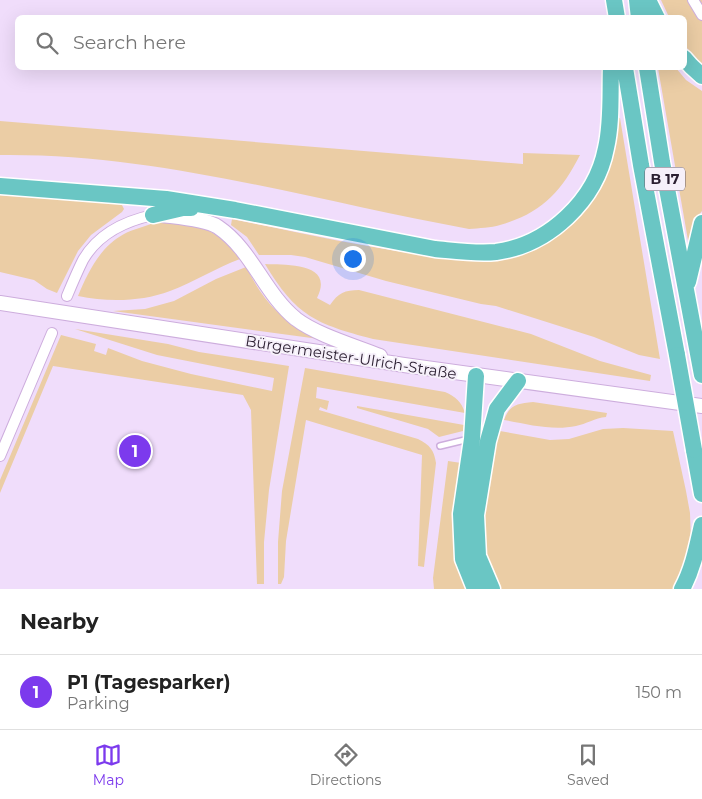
<!DOCTYPE html>
<meta charset="utf-8">
<style>
:root{--surface:#fff;--page:#f2f2f2;--text:#222;--muted:#767676;--line:#e0e0e0;--accent:#7c3aed}
body{margin:0;font-family:Montserrat,sans-serif;background:var(--page);color:var(--text)}
.you{position:absolute;left:352px;top:258px;width:18px;height:18px;margin:-12px;border:4px solid #fff;border-radius:50%;background:#1a73e8;box-shadow:0 0 0 8px #1a73e833}
.badge{display:grid;place-items:center;width:32px;height:32px;border-radius:50%;background:var(--accent);color:#fff;font-size:16px;font-weight:700}
.pin{position:absolute;translate:-50% -50%;border:2px solid #fff;box-shadow:0 1px 5px #0006}
.list{margin:0;padding:0;list-style:none}
h2{display:flex;justify-content:space-between;align-items:center;height:65px;margin:0;padding:0 20px;font-size:21px}
h2 small{font-size:16px;font-weight:400;color:var(--muted)}
.list li{display:grid;grid-template-columns:32px 1fr auto;gap:15px;align-items:center;box-sizing:border-box;height:75px;padding:0 20px;border-top:1px solid var(--line)}
.list b{display:block;font-size:19px;white-space:nowrap}
.list p{margin:0;font-size:16px;white-space:nowrap;color:var(--muted)}
.list em{font-size:16px;font-style:normal;color:var(--muted)}
.icon{flex:none;width:28px;height:28px;fill:none;stroke:currentColor;stroke-width:2;stroke-linecap:round;stroke-linejoin:round}
.map{position:relative;flex:none;width:702px;height:589px;overflow:hidden}
.search{position:absolute;background:var(--surface);box-shadow:0 5px 20px #0002;left:15px;right:15px;top:15px;height:55px;display:flex;align-items:center;gap:12px;box-sizing:border-box;padding:0 18px;border-radius:8px;color:var(--muted);font-size:19px}
.sheet{height:140px;background:var(--surface)}
nav{display:flex;justify-content:space-around;align-items:center;box-sizing:border-box;height:70px;border-top:1px solid var(--line);background:var(--surface);font-size:14px;color:var(--muted)}
nav a{display:grid;justify-items:center;gap:2px}
nav .on{color:var(--accent)}
.map>svg:first-child{display:block}
.green{fill:#ebcda5}
.lines{fill:none;stroke-linecap:round;stroke-linejoin:round}
.service-casing{stroke:#cdaddd;stroke-width:8}
.minor-casing{stroke:#cdaddd;stroke-width:12}
.secondary-casing{stroke:#cdaddd;stroke-width:16}
.trunk-casing{stroke:#fff;stroke-width:19}
.service{stroke:#fff;stroke-width:5}
.minor{stroke:#fff;stroke-width:10}
.secondary{stroke:#fff;stroke-width:14}
.trunk{stroke:#6ac6c4;stroke-width:16}
.trunk-bridge-casing{stroke:#fff;stroke-width:19;stroke-linecap:butt}
.trunk-bridge{stroke:#6ac6c4;stroke-width:16}
.labels{text-anchor:middle;dominant-baseline:central;stroke-width:4;stroke-linejoin:round;paint-order:stroke}
.shield{fill:#f6f0fa;stroke:#685e6d;stroke-width:1}
.shield-label{font-size:14px;font-weight:bold;fill:#2b1f31}
.street-label{font-size:15px;fill:#2b1f31;stroke:#f6f0fa}
</style>
<div class="map">
<svg width="702" height="589" viewBox="0 0 702 589">
<rect width="100%" height="100%" fill="#f0ddfb"/>
<path class="green" d="M661 0H702V64L685 46 684 18 669 17Z
M658 68H676L686 80 702 91V211L699 215 689 246Z
M617 118H620L660 359 639 355 594 337 496 306 481 304 386 281 305 257 291 255H259L247 237 231 225 232 219C296 232 359 246 423 255 450 258 478 264 506 258 521 255 533 247 547 239 554 235 562 231 569 225 603 200 614 158 617 118Z
M0 121 523 164V153L580 155C561 192 542 213 500 225 491 228 479 228 469 229 313 201 160 153 0 155Z
M0 195 119 203 122 205 124 209 122 212 91 235 78 251 57 293 47 289 34 280 0 272Z
M153 223C194 223 214 224 240 259 216 268 194 282 170 291 141 302 107 302 78 296 88 272 100 247 124 234 133 229 144 227 153 223Z
M265 264C286 265 335 262 317 298L330 305C338 293 345 290 359 290L531 334 600 361 651 375 650 381 373 339C316 324 296 316 265 264Z
M246 267C252 278 258 289 265 298 279 317 299 328 319 339L113 311 145 309 174 301 216 279Z
M75 329 168 344 199 352 289 366 269 490 264 542V584H257L251 410 243 395 53 366 0 493V480L61 335 96 344 94 351 106 355 108 348 142 361 191 374 272 391 274 378 157 355Z
M305 368 445 392C456 397 461 401 465 413L317 387 316 398 329 401 327 410 320 407 319 410 418 439C430 445 434 450 436 463L424 567 418 566 422 455 306 420 286 541 284 577 281 584H278V542L282 491Z
M533 402 607 413 606 417C595 418 586 424 576 426 552 431 527 424 504 420 510 404 517 404 533 402Z
M357 406 464 425 463 431 439 437 428 429 357 408Z
M623 428 673 431 686 491 690 513 691 541 676 589H499L486 555 484 515 490 468 500 431 550 440 569 439 603 429Z
M448 461 468 464 475 589H434L433 578Z"/>
<g class="lines">
<g class="service-casing">
<path id="service" d="M440 446 469 439"/>
</g>
<g class="minor-casing">
<path id="minor" d="M693 0 702 15
M67 296C72 284 77 272 83 260 98 234 125 221 153 215
M0 456 52 333"/>
</g>
<g class="secondary-casing">
<path id="secondary" d="M162 215C177 217 206 219 218 227 252 250 264 293 296 319 317 335 355 346 380 356
M0 303 404 365 702 406"/>
</g>
<g class="trunk-casing">
<path id="trunk" d="M614 0 617 18
M637 0 639 18
M648 0 657 18
M684 58 691 66 702 76
M625 68 641 165 677 355
M647 68 662 162 702 375
M0 186 166 199 235 210 435 249C456 251 476 254 496 252 549 245 596 200 606 148 612 122 610 94 611 68
M153 215 183 208H191
M688 282 702 223
M694 450 702 494
M475 589 463 559 461 514 472 439 476 376
M492 589 478 556 476 515 488 441 497 409 518 381
M682 589C693 569 697 547 702 525"/>
</g>
<use href="#service" class="service"/>
<use href="#minor" class="minor"/>
<use href="#secondary" class="secondary"/>
<use href="#trunk" class="trunk"/>
<g class="trunk-bridge-casing">
<path id="trunk-bridge" d="M677 355 694 450"/>
</g>
<use href="#trunk-bridge" class="trunk-bridge"/>
</g>
<g class="labels">
<rect class="shield" x="645" y="167.5" width="40" height="23" rx="4"/>
<g class="shield-label">
<text x="665" y="179">B 17</text>
</g>
<g class="street-label">
<text transform="translate(351 357) rotate(9)">Bürgermeister-Ulrich-Straße</text>
</g>
</g>
</svg>
<div class="you"></div>
<div class="pin badge" style="left:135px;top:451px">1</div>
<div class="search"><svg class="icon" aria-label="search" viewBox="0 0 24 24"><circle cx="10" cy="10" r="6"/><path d="M15 15l6 6"/></svg>Search here</div>
</div>
<section class="sheet">
<h2>Nearby<small></small></h2>
<ul class="list">
<li><span class="badge">1</span><div><b>P1 (Tagesparker)</b><p>Parking</p></div><em>150 m</em></li>
</ul>
</section>
<nav>
<a class="on"><svg class="icon" aria-label="map" viewBox="0 0 24 24"><path d="M3 6l6-2 6 2 6-2v14l-6 2-6-2-6 2zM9 4v14M15 6v14"/></svg>Map</a>
<a><svg class="icon" aria-label="directions" viewBox="0 0 24 24"><path d="M12 3l9 9-9 9-9-9zM9 14v-3h6M13 9l2 2-2 2"/></svg>Directions</a>
<a><svg class="icon" aria-label="saved" viewBox="0 0 24 24"><path d="M7 4h10v16l-5-4-5 4z"/></svg>Saved</a>
</nav>
